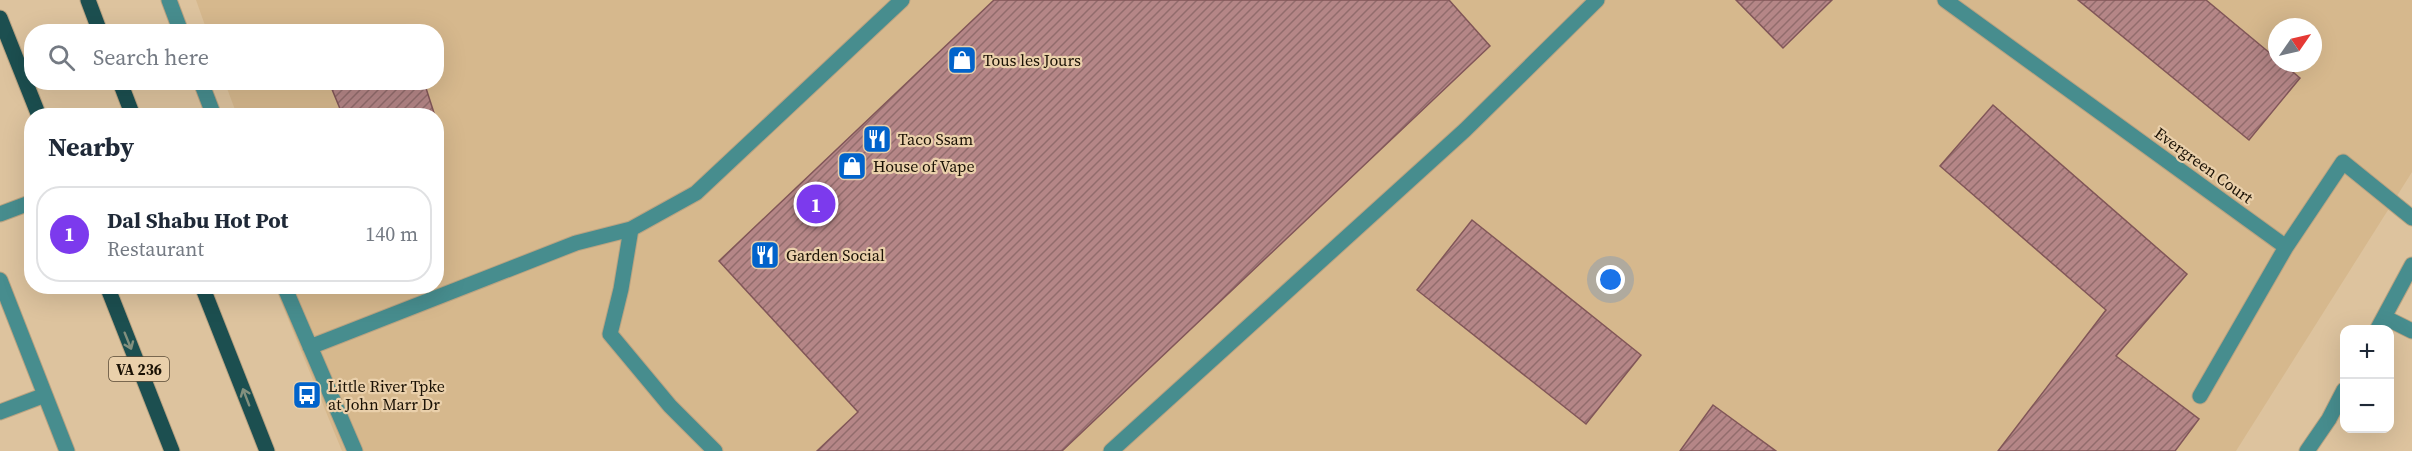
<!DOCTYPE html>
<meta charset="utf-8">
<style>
:root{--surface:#fff;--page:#f2f2f3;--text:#1f2937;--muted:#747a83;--line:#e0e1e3;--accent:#7c3aed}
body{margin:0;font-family:"Source Serif 4",serif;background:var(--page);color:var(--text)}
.controls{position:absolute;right:18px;bottom:18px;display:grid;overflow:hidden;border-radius:12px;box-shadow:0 6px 24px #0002}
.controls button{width:54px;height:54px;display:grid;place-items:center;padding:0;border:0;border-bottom:2px solid var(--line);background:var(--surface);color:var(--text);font:30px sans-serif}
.compass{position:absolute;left:2268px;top:18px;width:54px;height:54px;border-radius:50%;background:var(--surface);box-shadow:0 6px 24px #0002;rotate:56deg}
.you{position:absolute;left:1611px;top:280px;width:21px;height:21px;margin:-15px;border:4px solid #fff;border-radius:50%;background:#1a73e8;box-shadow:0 0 0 9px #1a73e833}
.badge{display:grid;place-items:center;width:39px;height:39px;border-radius:50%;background:var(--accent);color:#fff;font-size:20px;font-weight:700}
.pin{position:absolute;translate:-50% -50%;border:3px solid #fff;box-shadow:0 2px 6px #0006}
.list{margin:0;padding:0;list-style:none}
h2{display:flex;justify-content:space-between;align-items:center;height:78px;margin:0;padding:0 24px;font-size:26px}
h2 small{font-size:20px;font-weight:400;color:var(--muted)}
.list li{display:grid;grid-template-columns:39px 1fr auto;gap:18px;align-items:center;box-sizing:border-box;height:96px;margin:0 12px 12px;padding:0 12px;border:2px solid var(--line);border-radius:24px}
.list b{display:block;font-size:22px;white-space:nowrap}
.list p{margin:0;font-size:20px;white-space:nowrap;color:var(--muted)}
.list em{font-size:20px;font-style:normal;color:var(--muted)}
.icon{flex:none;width:33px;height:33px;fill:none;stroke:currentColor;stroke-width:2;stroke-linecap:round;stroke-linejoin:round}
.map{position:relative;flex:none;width:2412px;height:451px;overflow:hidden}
.search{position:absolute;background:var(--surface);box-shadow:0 6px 24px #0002;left:24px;top:24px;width:420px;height:66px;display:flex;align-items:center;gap:15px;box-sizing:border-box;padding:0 21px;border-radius:24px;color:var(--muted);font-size:22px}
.panel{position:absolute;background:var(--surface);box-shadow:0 6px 24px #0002;left:24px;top:108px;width:420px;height:186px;border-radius:24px}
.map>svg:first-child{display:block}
.built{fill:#d6b88d;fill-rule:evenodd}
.building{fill:url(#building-hatch);stroke:#815658;stroke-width:1.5}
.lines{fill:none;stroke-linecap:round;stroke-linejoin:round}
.minor-casing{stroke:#baa382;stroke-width:17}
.major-casing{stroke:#baa382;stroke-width:17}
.minor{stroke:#478d8e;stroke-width:15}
.major{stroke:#1c4f50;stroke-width:15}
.oneway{stroke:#83907e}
.labels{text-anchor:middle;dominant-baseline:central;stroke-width:4.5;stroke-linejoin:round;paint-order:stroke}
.shield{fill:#ead0ab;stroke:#584a36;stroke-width:1.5}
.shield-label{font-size:15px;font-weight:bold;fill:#1a1104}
.poi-label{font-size:16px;fill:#1a1104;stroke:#ead0ab;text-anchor:start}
.street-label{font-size:16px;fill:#1a1104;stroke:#ead0ab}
</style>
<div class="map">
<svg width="2412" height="451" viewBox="0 0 2412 451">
<defs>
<pattern id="building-hatch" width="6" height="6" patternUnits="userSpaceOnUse" patternTransform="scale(1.5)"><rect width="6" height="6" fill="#b58687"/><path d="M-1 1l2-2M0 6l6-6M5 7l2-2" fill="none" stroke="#926c6c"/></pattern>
</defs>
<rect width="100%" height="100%" fill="#ddc39e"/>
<path class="built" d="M196 0H2412V172L2236 451H342L275 287 436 286V116L237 115 225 83 436 82V32L207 31ZM2277 27H2313V63H2277Z"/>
<path class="building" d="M994 0H1449L1490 46 1062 451H817L858 412 719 261Z
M1736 0H1832L1783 48Z
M2078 0H2206L2277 59V63H2282L2300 78 2249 140Z
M329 82H424L435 116H343Z
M1993 105 2187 274 2116 356 2199 419 2175 451H1998L2106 310 1940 166Z
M1472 220 1641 355 1586 424 1417 290Z
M1713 405 1776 451H1680Z"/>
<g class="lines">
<g class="minor-casing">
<path id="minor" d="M169 0 181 32
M1945 0 2286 247 2343 162 2412 218
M201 82 214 116
M0 214 32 202
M631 229 621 289 610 334 670 406 715 451
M0 280 67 451
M284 286 355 451
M2384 317 2412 331
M2377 330 2412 265
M310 347 576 243 631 229 696 193 902 0
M2200 396 2286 247
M0 412 45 395
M1111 451 1465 130 1597 0
M2307 451 2329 419 2344 390"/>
</g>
<g class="major-casing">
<path id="major" d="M88 0 100 32
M0 18 39 116
M120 82 133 116
M107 286 172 451
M202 286 267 451"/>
</g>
<use href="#minor" class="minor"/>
<use href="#major" class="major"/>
</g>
<defs><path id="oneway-shaft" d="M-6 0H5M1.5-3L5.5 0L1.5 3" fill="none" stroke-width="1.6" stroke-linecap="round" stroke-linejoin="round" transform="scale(1.5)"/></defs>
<g class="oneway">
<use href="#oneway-shaft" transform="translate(128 341) rotate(68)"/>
<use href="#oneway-shaft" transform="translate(246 397) rotate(-111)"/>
</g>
<defs>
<g id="shop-square" transform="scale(1.5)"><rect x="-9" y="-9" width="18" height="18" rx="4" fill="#0163cb" stroke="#ead0ab"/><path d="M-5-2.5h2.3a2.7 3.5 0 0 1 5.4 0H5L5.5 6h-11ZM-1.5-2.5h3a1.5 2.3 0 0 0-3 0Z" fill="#fff"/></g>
<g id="restaurant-square" transform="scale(1.5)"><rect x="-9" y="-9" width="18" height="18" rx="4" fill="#0163cb" stroke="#ead0ab"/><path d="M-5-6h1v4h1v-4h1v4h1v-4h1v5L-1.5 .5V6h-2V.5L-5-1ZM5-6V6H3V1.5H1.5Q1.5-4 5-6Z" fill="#fff"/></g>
<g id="bus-square" transform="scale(1.5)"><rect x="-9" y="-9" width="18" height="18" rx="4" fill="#0163cb" stroke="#ead0ab"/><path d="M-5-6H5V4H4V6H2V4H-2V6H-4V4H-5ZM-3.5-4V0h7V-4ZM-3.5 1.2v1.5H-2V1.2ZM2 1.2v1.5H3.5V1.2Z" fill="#fff"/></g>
</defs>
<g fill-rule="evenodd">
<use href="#shop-square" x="962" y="60"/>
<use href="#restaurant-square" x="877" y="139"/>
<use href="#shop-square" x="852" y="166"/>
<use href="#restaurant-square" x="765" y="255"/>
<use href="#bus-square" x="307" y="395"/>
</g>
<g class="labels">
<rect class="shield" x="109" y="357" width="60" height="24" rx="4.5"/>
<g class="shield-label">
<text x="139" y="369">VA 236</text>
</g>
<g class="poi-label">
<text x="983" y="60">Tous les Jours</text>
<text x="898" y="139">Taco Ssam</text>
<text x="873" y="166">House of Vape</text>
<text x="786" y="255">Garden Social</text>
<text x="328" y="386">Little River Tpke<tspan x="328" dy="18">at John Marr Dr</tspan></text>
</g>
<g class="street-label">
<text transform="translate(2204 165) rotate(36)">Evergreen Court</text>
</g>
</g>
</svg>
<div class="controls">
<button>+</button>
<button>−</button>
</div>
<svg class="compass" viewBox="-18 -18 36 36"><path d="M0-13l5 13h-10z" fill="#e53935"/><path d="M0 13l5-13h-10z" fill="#747a83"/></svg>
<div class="you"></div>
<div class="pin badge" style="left:816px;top:204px">1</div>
<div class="search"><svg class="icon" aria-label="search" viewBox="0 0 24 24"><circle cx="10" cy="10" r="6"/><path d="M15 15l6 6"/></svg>Search here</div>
<section class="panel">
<h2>Nearby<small></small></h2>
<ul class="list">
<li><span class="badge">1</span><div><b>Dal Shabu Hot Pot</b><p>Restaurant</p></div><em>140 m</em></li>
</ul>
</section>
</div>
